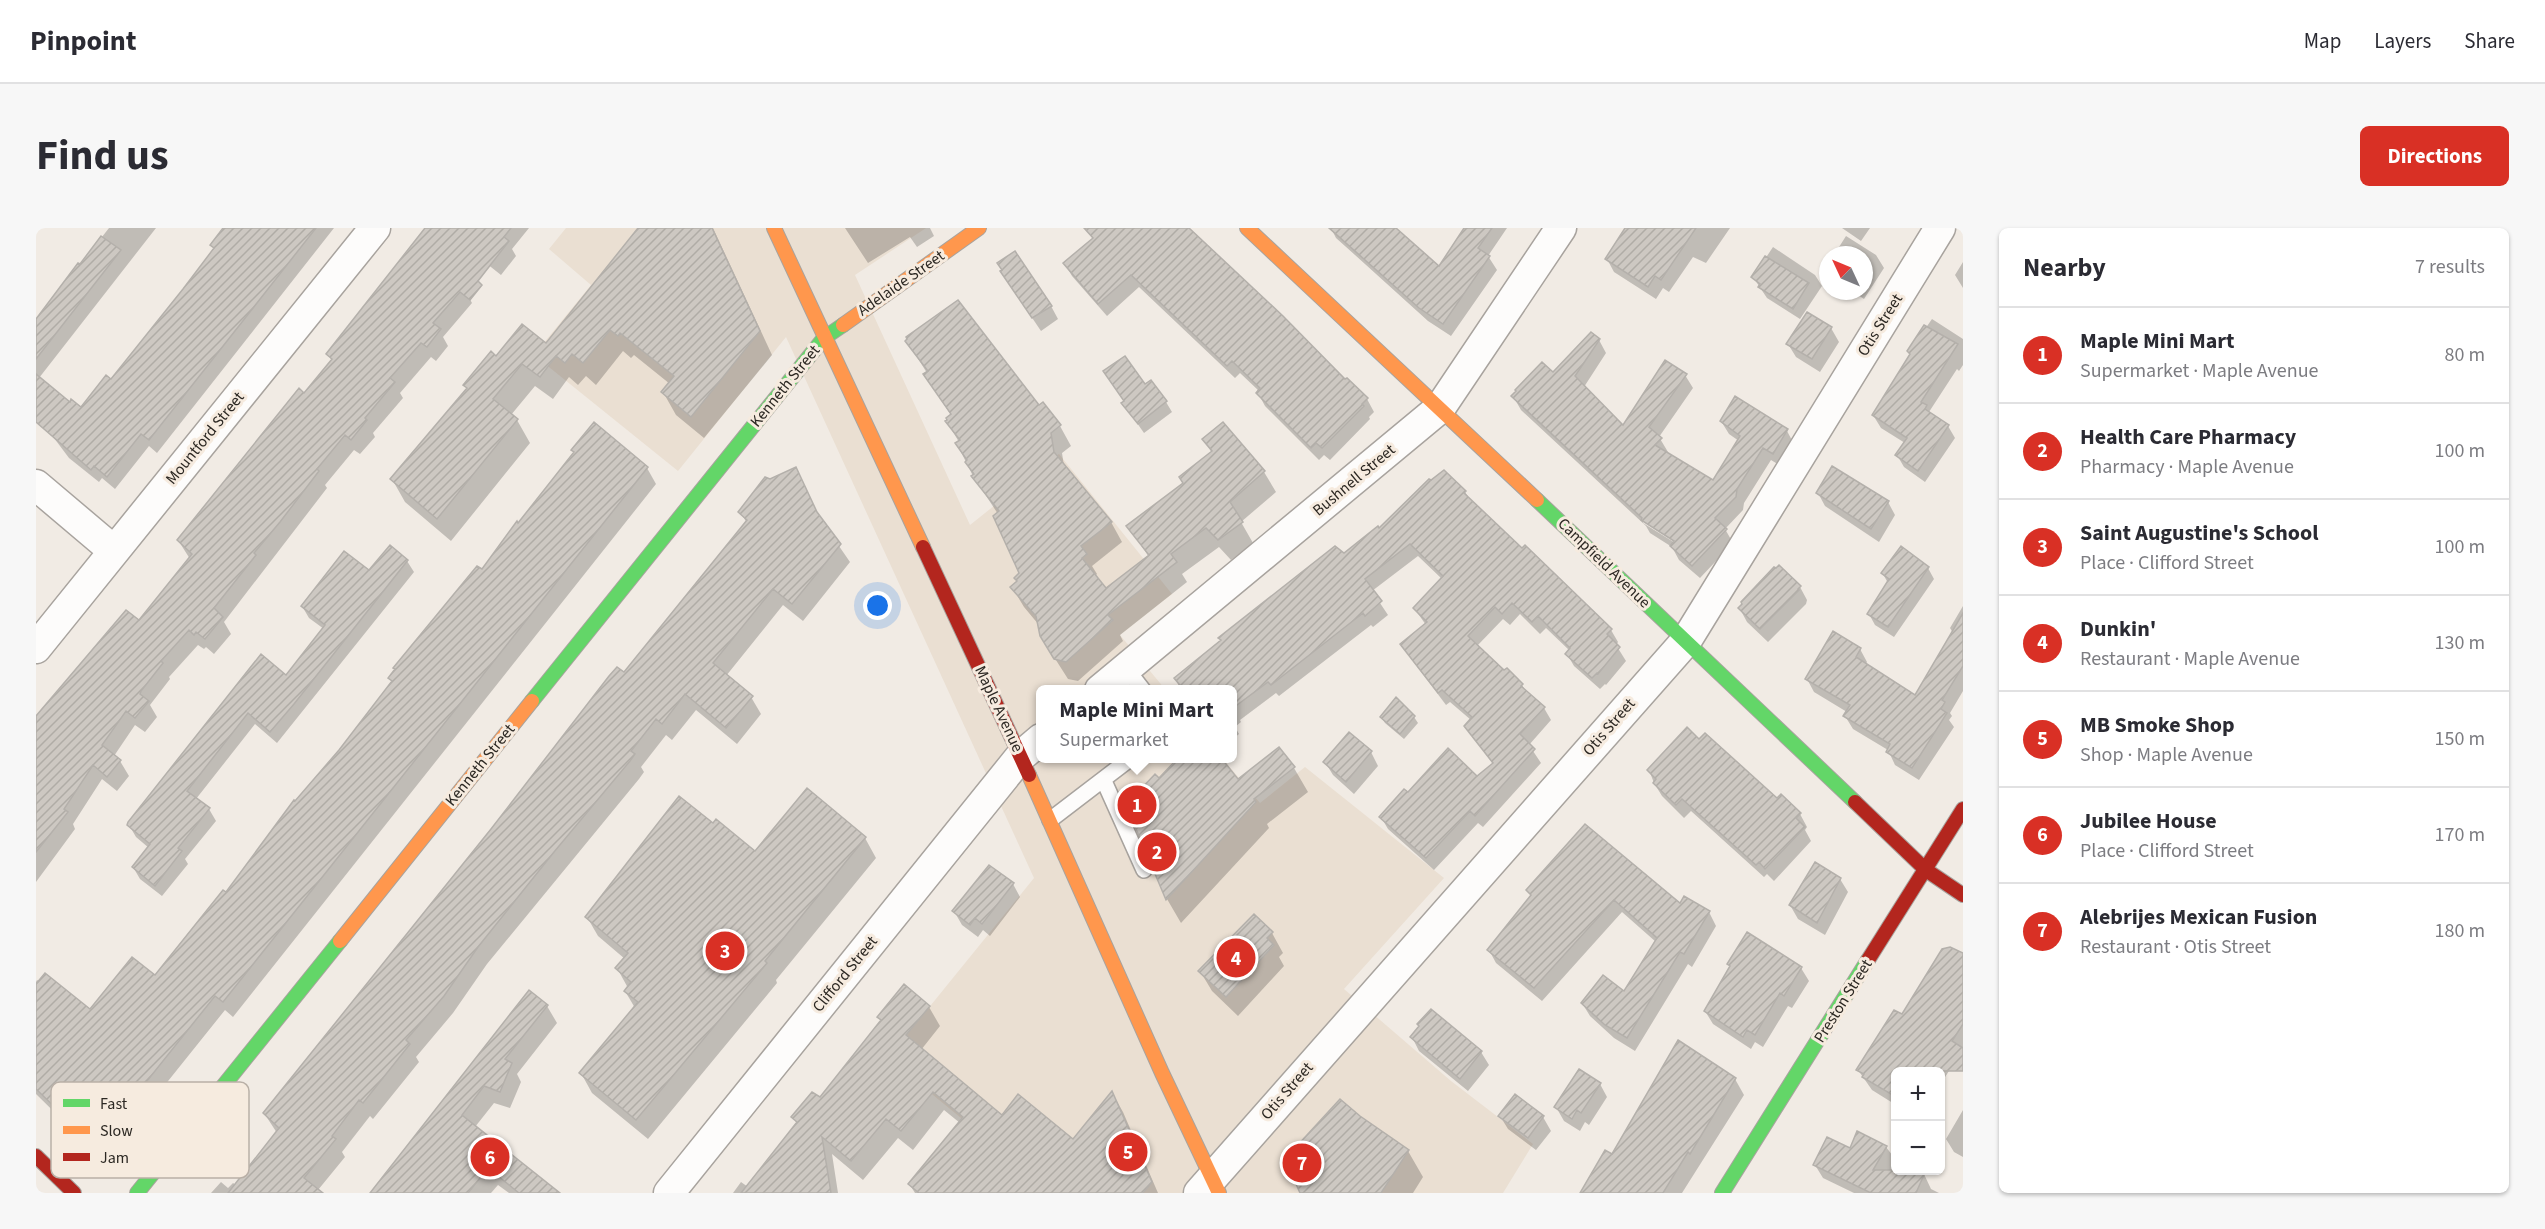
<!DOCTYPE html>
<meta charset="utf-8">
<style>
:root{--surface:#fff;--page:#f7f7f7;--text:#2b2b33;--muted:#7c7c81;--line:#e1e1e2;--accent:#d93025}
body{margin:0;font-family:"Source Sans 3",sans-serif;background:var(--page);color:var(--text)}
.controls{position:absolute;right:18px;bottom:18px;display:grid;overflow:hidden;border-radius:9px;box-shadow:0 2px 4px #0004}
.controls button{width:54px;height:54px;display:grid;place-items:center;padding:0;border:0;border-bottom:2px solid var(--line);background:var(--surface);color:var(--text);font:30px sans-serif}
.compass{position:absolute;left:1783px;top:18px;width:54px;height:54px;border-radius:50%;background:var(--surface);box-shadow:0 2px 4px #0004;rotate:314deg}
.you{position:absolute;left:842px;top:378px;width:21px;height:21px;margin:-15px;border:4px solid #fff;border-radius:50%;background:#1a73e8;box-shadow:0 0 0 9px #1a73e833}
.badge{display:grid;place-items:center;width:39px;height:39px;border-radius:50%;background:var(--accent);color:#fff;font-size:20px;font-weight:700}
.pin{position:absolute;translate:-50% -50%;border:3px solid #fff;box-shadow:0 2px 6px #0006}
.popup{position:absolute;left:1000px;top:457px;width:201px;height:78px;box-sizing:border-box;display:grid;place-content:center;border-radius:9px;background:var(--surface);filter:drop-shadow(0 2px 4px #0005);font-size:20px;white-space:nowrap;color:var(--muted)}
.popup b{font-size:22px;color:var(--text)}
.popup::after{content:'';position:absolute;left:50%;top:100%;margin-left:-12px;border:12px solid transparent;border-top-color:var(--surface)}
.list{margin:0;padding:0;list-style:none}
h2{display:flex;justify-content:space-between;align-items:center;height:78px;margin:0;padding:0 24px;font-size:26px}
h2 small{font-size:20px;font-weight:400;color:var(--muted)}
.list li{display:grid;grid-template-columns:39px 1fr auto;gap:18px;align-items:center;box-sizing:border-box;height:96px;padding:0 24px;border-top:2px solid var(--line)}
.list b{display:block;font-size:22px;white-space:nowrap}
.list p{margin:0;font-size:20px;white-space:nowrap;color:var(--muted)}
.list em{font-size:20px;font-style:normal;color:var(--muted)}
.map{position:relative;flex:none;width:1927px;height:965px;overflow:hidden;border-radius:9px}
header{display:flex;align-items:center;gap:36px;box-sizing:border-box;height:84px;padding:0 30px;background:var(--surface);border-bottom:2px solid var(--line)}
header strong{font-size:28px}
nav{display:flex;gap:33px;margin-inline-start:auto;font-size:21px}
.intro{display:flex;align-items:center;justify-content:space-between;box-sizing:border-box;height:144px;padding:0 36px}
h1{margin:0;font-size:42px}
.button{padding:15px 27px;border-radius:9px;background:var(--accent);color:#fff;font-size:21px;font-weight:700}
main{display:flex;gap:36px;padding:0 36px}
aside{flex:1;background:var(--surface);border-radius:9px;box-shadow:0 2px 4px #0004}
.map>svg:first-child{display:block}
.built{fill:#eadfd2}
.shadow{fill:#0003;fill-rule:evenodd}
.building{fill:url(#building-hatch);stroke:#b4b0ab;stroke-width:1.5}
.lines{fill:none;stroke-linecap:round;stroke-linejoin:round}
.lane-casing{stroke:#a8a39e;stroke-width:18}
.street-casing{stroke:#a8a39e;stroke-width:33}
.fast-casing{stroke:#a8a39e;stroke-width:16}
.slow-casing{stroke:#a8a39e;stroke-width:16}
.jam-casing{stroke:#a8a39e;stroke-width:16}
.lane{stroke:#fdfcfb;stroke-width:15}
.street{stroke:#fdfcfb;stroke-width:30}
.fast{stroke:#63d668;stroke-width:14}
.slow{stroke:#ff974d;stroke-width:14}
.jam{stroke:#b3261e;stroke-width:14}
.labels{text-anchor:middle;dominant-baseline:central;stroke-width:6;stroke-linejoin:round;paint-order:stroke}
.street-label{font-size:16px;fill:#2c2823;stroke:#f6ebdf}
.key{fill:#f6ebdf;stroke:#b9b0a7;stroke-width:1.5}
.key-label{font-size:16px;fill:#2c2823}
</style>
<header>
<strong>Pinpoint</strong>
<nav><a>Map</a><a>Layers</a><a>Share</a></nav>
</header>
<div class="intro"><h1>Find us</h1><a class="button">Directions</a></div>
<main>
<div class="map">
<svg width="1927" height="965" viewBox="0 0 1927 965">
<defs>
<pattern id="building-hatch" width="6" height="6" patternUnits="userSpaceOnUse" patternTransform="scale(1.5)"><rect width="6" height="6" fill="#cdc8c2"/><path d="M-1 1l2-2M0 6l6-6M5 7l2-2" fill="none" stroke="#b0aca6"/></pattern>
</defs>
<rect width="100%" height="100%" fill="#f1ebe4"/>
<path class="built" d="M530 0H890L819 47 934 297 1023 226 1136 366 1084 407 1129 461 1005 462V530L1187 531 1224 575 1269 539 1408 650 1308 761 1415 853 1497 916 1467 965H901L947 908 852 830 998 650 750 109 642 243 498 127 555 57 513 21Z"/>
<path class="shadow" d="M73 0H120L3 150 34 176 45 181 75 153 197 0H298L121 225 113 218 79 261 66 250 63 254 33 230 0 186V93Z
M411 0H493L476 21 480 28 465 47 416 8Z
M604 0H677L736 127 668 210 640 187 627 164 634 156 598 127 595 130 587 123 560 157 550 148 542 157 533 149 517 171 499 158 475 187 481 192 494 215 415 313 369 274 356 251 432 162 429 157 460 130 510 117Z
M809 0H894L898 8 881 19 874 9 832 35Z
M1054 0H1151L1309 153 1331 171 1338 184 1333 189 1334 191 1294 232 1288 227 1283 232 1229 178 1222 165 1223 163 1204 145 1199 150 1103 59 1071 88 1036 48 1029 36 1058 11Z
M1295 0H1357L1403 40 1430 0H1471L1452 28 1461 42 1415 108 1392 93 1319 27 1300 10Z
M1591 0H1694L1670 35 1657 29 1633 64 1627 60 1620 71 1578 44 1571 31Z
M1806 0H1834L1825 13Z
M1810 8 1840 27 1848 40 1828 71 1816 63H1828V27H1798Z
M1737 19 1779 47 1786 58 1764 91 1731 70 1717 49Z
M1927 34V60L1919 47Z
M974 57 1015 78 1022 91 1005 103Z
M427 59 436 75 407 109 412 118 400 133 395 129 364 165 367 170 337 205 339 209 324 226 318 222 289 257 291 260 188 394 195 406 178 426 170 419 168 421 162 417 133 449 134 451 114 477 121 489 109 504 99 497 78 528 84 533 93 548 81 563 66 551 37 596 39 601 0 654V491L52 427 54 429 103 394 154 331 142 312 296 133 292 126Z
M1896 91 1927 111V137L1923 143 1921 141 1893 184 1912 198 1919 210 1889 254 1868 239 1861 227 1869 215 1845 200 1837 187 1875 127 1873 124Z
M1795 100 1803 114 1784 144 1760 129 1752 116Z
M1563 112 1570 125 1548 159 1587 200 1649 147 1657 160 1623 209 1632 224 1630 225 1677 255 1703 213 1693 206 1685 193 1751 203 1758 216 1745 238 1735 232 1708 275 1707 282 1689 301 1697 315 1664 350 1643 332 1636 319 1614 305 1610 298 1485 182 1477 168 1517 146ZM1607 292 1646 316 1644 318 1607 295Z
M871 113 1003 179 1024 198 1035 218 1026 225 1028 238 1075 294 1086 314 1056 338 1061 346 1059 348 1070 362 1113 329 1092 298 1148 256 1176 225 1168 211 1186 196 1228 244 1240 264 1205 294 1217 315 1195 332 1183 319 1146 346 1151 354 1084 407 1087 413 1042 453 1032 451 1018 429 1003 397 988 379 976 359 982 354 985 345 962 286 937 248 921 216 923 214 911 194 915 187 901 166 889 147 891 145Z
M1109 159 1130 174 1136 184 1108 205 1087 175Z
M537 223 611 240 620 256 197 789 189 782 68 933 0 866V754L1 752 55 783 119 749 190 666 260 575 304 523 357 455 354 450 446 343 539 226Z
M759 241 785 292 814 334 767 393 747 377 690 448 715 469 725 486 701 516 660 482 636 512 630 507 605 539 608 544 603 551 451 736 417 785 380 829 383 834 337 891 334 888 306 924 309 929 282 962 285 965H175L185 954 192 960 197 955 200 957 241 905 228 885 711 295 704 284 734 252Z
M1408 244 1429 264 1435 273 1575 402 1582 414 1580 417 1590 433 1570 457 1569 456 1564 461 1538 438 1531 426 1534 423 1510 400 1504 406 1484 386 1474 397 1467 391 1441 418 1486 457 1491 465 1508 480 1515 492 1493 517 1505 535 1447 599 1442 595 1398 642 1352 601 1345 589 1372 566 1441 550 1457 536 1430 498 1435 492 1414 474 1410 477 1365 417 1390 397 1378 380 1406 351 1382 328 1336 363 1352 387 1337 399 1335 397 1243 468 1240 465 1204 492 1205 494 1199 499 1203 506 1197 511V462H1144L1140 450 1343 302Z
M1782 265 1852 274 1859 287 1843 314 1789 278Z
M371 333 378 344 241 515 219 496 160 571 173 581 180 593 149 631 152 636 126 668 104 651 97 639 113 620 100 609 93 597 250 449 288 401 273 390 266 378 333 344Z
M1892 340 1898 351 1858 409 1839 397 1833 386 1852 355 1847 346Z
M1764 359 1771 372 1770 376 1732 414 1711 394 1704 381Z
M1927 378V463L1914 485 1916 488 1913 492 1918 499 1883 552 1859 537 1852 522 1817 501 1809 488 1811 484 1778 464 1771 451 1824 421 1831 434 1829 437 1880 469 1917 405 1914 400Z
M1345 489H1378L1382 495 1368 511 1349 495Z
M1663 513 1741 573 1764 586 1771 599 1769 602 1775 613 1738 653 1731 646 1728 649 1655 583 1648 590 1626 568 1618 555 1613 542Z
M1335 524 1342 538 1318 566 1297 547 1289 534Z
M1143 530H1184L1202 553 1258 540 1272 564 1231 596 1233 600 1145 695 1131 671 1091 578 1123 552Z
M677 597 719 625 829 610 840 630 740 752 741 755 612 911 556 865 545 845 599 780 589 763 592 760 581 740 589 731 562 708 551 689Z
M1804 651 1812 664 1789 707 1762 691 1754 677Z
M977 656 984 669 954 708 947 702 942 709 926 697 918 683Z
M1492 663 1644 677 1673 684 1680 698 1656 739 1652 736 1599 823 1578 810 1554 788 1546 775 1588 765 1620 714 1586 684 1506 773 1460 735 1453 722 1496 669Z
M1236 705 1247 725 1243 729 1248 738 1202 788 1176 763 1164 743Z
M1927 727V821L1904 857V844H1860V877L1836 862 1822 842 1866 788Z
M1765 740 1773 753 1756 780 1752 778 1727 819 1719 814 1715 821 1677 796 1669 783Z
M494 765 511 778 521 795 481 846 485 854 474 880 458 875 439 899 521 965H473L462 957 455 965H336Z
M893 779 904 798 885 822 966 889 1038 913 1076 865 1087 884 1122 965H879L874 957 924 895 908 882 877 922 862 910 827 952 796 926 802 965H697L705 954 712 959 761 896 757 889 784 871 846 794 843 789Z
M1384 799 1445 824 1453 837 1432 863 1383 823 1376 809Z
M1699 851 1708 867 1646 965H1545L1577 928Z
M1564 856 1571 869 1553 897 1549 894 1544 903 1528 893 1520 879Z
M1479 868 1507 889 1515 903 1500 922 1472 901 1464 888Z
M1927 882V929L1918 924 1910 911Z
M1323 889 1372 923 1387 949 1377 965H1265Z
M1850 919 1860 932V942L1888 946 1895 961 1903 965H1818L1787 950 1779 937 1814 922Z"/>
<path class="building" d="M187 0H280L113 212 105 206 71 249 58 238 55 242 0 194V146L34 174 35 171 45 179 70 147 75 151 147 61 178 20 174 17Z
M389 0H475L468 9 473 13 442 53 446 57 434 72 424 64 397 95 405 101 391 119 385 115 354 150 359 154 329 190 331 192 315 212 309 207 281 241 283 243 244 294 218 325 220 327 178 380 187 389 169 411 160 404 158 407 153 402 125 433 127 435 105 463 104 466 113 473 99 490 90 483 66 517 85 532 71 549 57 537 28 581 32 584 0 624V488L90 382 103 392 156 326 141 312 263 160 268 165 296 131 290 126Z
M602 0H676L724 103 655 189 625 164 638 148 584 105 582 108 574 102 547 135 536 126 529 135 520 128 504 149 486 136 457 171 482 191 401 291 354 251 431 160 427 157 455 123 460 128 486 96 510 115Z
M1048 0H1153L1247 88 1309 151 1311 150 1332 170 1326 176 1328 178 1286 220 1280 215 1275 220 1220 165 1224 160 1196 133 1191 138 1095 47 1062 76 1027 35 1057 10Z
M1293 0H1360L1403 38 1428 0H1456L1442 20 1454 28 1407 96 1383 80Z
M1589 0H1660L1625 52 1619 48 1612 59 1569 31Z
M65 8 85 22 0 131V91L42 35 44 36Z
M979 23 1016 78 996 90 964 43 966 42 961 35Z
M1729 28 1773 55 1757 81 1722 59 1724 56 1715 49Z
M922 72 1003 177 1007 174 1025 197 1015 205 1018 224 1076 294 1045 318 1051 326 1046 330 1070 360 1113 327 1090 298 1147 255 1143 249 1176 223 1166 211 1187 194 1229 243 1194 274 1207 294 1182 312 1170 300 1135 326 1141 334 1072 387 1077 392 1030 434 1018 431 1004 408 1000 388 974 359 981 353 978 350 983 345 957 288 963 283 935 248 938 246 929 234 931 232 919 215 924 212 909 193 911 192 910 190 915 186 887 146 892 143 869 113 871 111 870 109Z
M1771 84 1796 99 1776 131 1750 116Z
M1888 97 1922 116 1885 174 1891 177 1889 181 1913 197 1882 243 1859 227 1871 210 1836 187 1874 126 1871 123Z
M1555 104 1564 111 1539 148 1587 197 1629 132 1651 146 1613 199 1626 210 1619 217 1677 252 1704 208 1684 193 1699 168 1752 201 1737 226 1727 220 1701 261 1700 269 1679 290 1691 301 1656 338 1634 318 1638 313 1605 292 1606 290 1475 168 1480 163 1479 162 1506 134 1517 144Z
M1089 128 1109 156 1115 152 1131 173 1102 196 1085 175 1088 173 1067 143Z
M558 194 612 239 187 774 179 768 59 918 0 861V756L9 745 54 781 96 729 119 747 187 662 190 664 258 572 259 573 303 522 356 453 352 450 359 441 357 440 441 338 446 341 481 293 482 295 538 224 535 222Z
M1796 238 1853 273 1835 301 1780 265Z
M760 239 781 284 805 316 756 376 737 361 677 435 717 468 690 500 649 466 626 496 620 491 595 523 599 526 594 533 518 624 442 719 408 768 370 812 374 816 327 875 323 872 296 908 300 911 268 950 287 965H192L243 900 227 885 455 601 573 448 581 439 588 444 711 292 702 284 729 249 734 251Z
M1408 242 1430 263 1428 265 1486 320 1489 317 1576 401 1571 406 1584 419 1562 446 1561 445 1556 450 1529 426 1534 420 1502 388 1496 394 1476 375 1466 386 1459 379 1432 408 1468 442 1471 440 1487 456 1485 458 1509 479 1484 506 1499 521 1439 588 1434 583 1390 630 1343 589 1368 561 1372 564 1412 520 1441 548 1457 535 1428 498 1436 489 1406 462 1402 465 1364 416 1391 394 1377 380 1407 348 1374 316 1329 351 1346 373 1329 388 1327 385 1235 457 1232 454 1197 480V462H1148L1138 450 1185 412 1182 410 1299 318 1308 325 1342 298 1343 300 1393 251 1395 252Z
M354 317 372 332 258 476 234 504 212 485 151 563 174 580 142 620 146 623 119 658 96 639 114 616 91 597 92 594 225 426 250 447 289 397 265 378 308 323 333 342Z
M1865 318 1893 339 1852 399 1831 386 1853 351 1845 345Z
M1743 337 1765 358 1762 361 1763 362 1724 401 1702 380 1706 376 1705 374 1738 339 1740 340Z
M1927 385V438L1906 472 1909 474 1905 481 1911 485 1876 540 1850 524 1854 516 1807 488 1814 477 1769 451 1797 403 1825 420 1820 429 1879 467Z
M1360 469 1379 488 1364 506 1344 489Z
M1651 499 1663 511 1669 505 1741 570 1745 566 1765 585 1760 590 1769 599 1729 641 1723 634 1720 637 1646 571 1640 577 1617 555 1620 551 1611 542Z
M1313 504 1336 523 1310 554 1287 534Z
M1243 519 1259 539 1218 571 1220 574 1130 672 1090 577 1119 546 1123 550 1141 531H1186L1202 551Z
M771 560 830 609 729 733 731 735 600 892 543 845 602 774 588 763 595 754 579 740 592 725 549 689 643 568 677 595 680 591 719 623Z
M1549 596 1644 675 1648 668 1674 683 1648 726 1644 724 1591 810 1569 797 1545 775 1567 747 1588 763 1621 710 1578 672 1498 760 1451 722 1495 667 1490 662Z
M1779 634 1805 650 1781 695 1753 677Z
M953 637 978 655 946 696 939 690 934 697 916 683Z
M1218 686 1237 704 1231 710 1238 717 1190 769 1162 743Z
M1711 704 1766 739 1748 768 1744 765 1719 807 1711 802 1707 809 1668 783 1694 738 1691 736Z
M1914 719 1927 725V796L1916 813 1927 820V843H1860V869L1826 849 1828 846 1820 842 1858 782 1866 786 1906 721Z
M868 756 894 778 870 807 966 887 982 866 1037 911 1076 863 1116 954 1107 965H883L872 956 927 889 897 864 865 903 850 891 815 933 786 909 795 965H705L761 894 755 889 776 864 784 869 845 792 841 789Z
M493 762 512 777 469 831 476 835 464 864 448 858 426 887 524 965H483L452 940 432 965H334Z
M1395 781 1446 823 1424 851 1374 809 1383 798 1381 796Z
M1642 812 1700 850 1654 926 1652 924 1627 965H1544L1569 922 1576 926Z
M1543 841 1565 855 1545 885 1541 882 1536 891 1518 879Z
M1479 866 1508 888 1492 910 1462 888Z
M1304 871 1324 888 1373 922 1345 965H1264L1249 931Z
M1821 903 1851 918 1837 942H1890L1880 965H1835L1777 937 1791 909 1814 920Z"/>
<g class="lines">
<g class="lane-casing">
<path id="lane" d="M1090 440 1107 462
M1068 553 1108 642
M1014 592 1095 530"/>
</g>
<g class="street-casing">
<path id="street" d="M0 257 78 323
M0 420 339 0
M1064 462 1404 180 1525 0
M633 965 985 528 1005 511
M1163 965 1650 413 1904 0"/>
</g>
<g class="fast-casing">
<path id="fast" d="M1501 272 1819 574
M496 473 788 110 807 97
M101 965 304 713
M1686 965 1832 732"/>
</g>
<g class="slow-casing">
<path id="slow" d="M738 0 887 319
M1211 0 1501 272
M807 97 943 0
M993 547 1126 845 1183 965
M304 713 496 473"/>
</g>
<g class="jam-casing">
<path id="jam" d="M887 319 993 547
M1819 574 1890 642 1927 667
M1832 732 1927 581
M0 928 38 965"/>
</g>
<use href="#lane" class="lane"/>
<use href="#street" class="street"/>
<use href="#fast" class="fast"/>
<use href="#slow" class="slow"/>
<use href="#jam" class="jam"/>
</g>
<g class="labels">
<g class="street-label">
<text transform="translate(865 55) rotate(-35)">Adelaide Street</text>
<text transform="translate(1844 97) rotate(-58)">Otis Street</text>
<text transform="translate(749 158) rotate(-51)">Kenneth Street</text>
<text transform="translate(169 210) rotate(-51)">Mountford Street</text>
<text transform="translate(1318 252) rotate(-40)">Bushnell Street</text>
<text transform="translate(1568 335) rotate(44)">Campfield Avenue</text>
<text transform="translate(963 481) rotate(65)">Maple Avenue</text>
<text transform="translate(1573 499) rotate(-49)">Otis Street</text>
<text transform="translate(444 537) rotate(-51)">Kenneth Street</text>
<text transform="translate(809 746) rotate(-51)">Clifford Street</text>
<text transform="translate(1807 773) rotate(-58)">Preston Street</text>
<text transform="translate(1251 863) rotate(-49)">Otis Street</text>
</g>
</g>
<rect x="15" y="854" width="198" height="96" rx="9" class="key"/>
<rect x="27" y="871" width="27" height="8" fill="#63d668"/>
<rect x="27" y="898" width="27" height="8" fill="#ff974d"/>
<rect x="27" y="925" width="27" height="8" fill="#b3261e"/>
<g class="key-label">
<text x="64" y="881">Fast</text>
<text x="64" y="908">Slow</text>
<text x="64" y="935">Jam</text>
</g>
</svg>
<div class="controls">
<button>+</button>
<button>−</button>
</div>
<svg class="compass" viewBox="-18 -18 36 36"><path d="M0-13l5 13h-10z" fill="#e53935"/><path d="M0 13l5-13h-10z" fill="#7c7c81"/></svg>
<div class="you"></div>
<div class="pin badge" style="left:1101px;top:577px">1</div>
<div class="popup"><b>Maple Mini Mart</b>Supermarket</div>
<div class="pin badge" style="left:1121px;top:624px">2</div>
<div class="pin badge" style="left:689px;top:723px">3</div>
<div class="pin badge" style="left:1200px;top:730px">4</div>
<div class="pin badge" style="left:1092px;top:924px">5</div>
<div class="pin badge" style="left:454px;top:929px">6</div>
<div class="pin badge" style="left:1266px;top:935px">7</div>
</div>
<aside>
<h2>Nearby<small>7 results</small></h2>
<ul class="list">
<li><span class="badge">1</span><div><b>Maple Mini Mart</b><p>Supermarket · Maple Avenue</p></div><em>80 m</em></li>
<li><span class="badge">2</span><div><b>Health Care Pharmacy</b><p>Pharmacy · Maple Avenue</p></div><em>100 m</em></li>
<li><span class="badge">3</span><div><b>Saint Augustine's School</b><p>Place · Clifford Street</p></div><em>100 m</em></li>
<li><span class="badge">4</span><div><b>Dunkin'</b><p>Restaurant · Maple Avenue</p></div><em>130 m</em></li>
<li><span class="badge">5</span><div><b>MB Smoke Shop</b><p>Shop · Maple Avenue</p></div><em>150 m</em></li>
<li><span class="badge">6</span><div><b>Jubilee House</b><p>Place · Clifford Street</p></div><em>170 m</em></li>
<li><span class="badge">7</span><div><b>Alebrijes Mexican Fusion</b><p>Restaurant · Otis Street</p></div><em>180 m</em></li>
</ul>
</aside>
</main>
